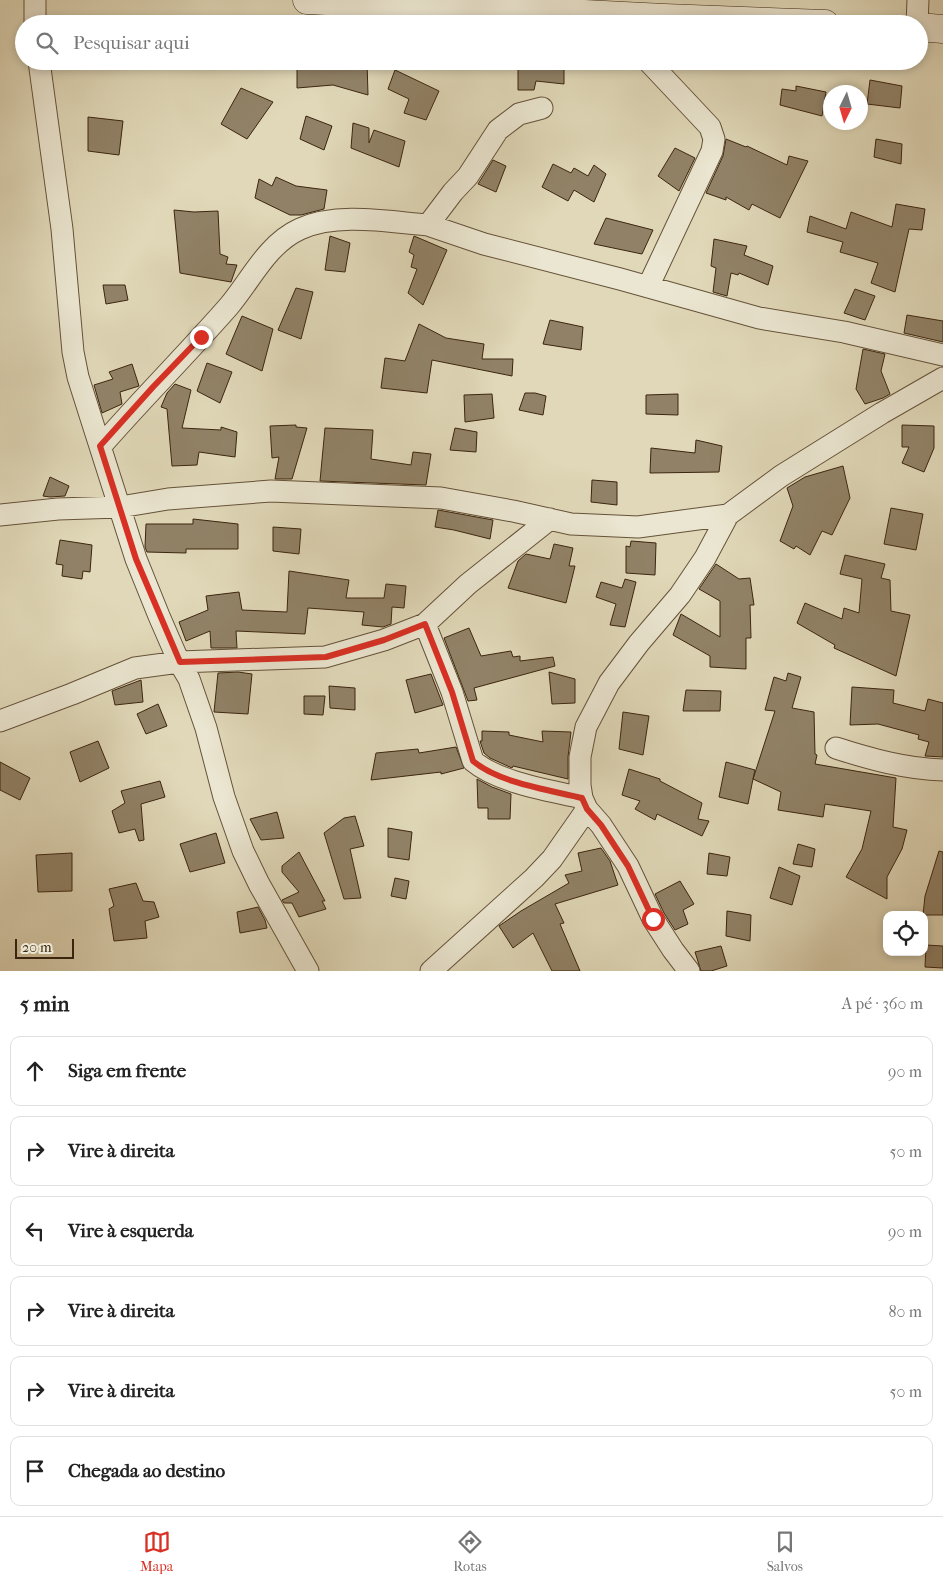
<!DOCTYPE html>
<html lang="pt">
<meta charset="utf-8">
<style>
:root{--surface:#fff;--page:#f2f2f2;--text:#222;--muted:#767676;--line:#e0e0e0;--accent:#d93025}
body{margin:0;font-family:"IM FELL French Canon",serif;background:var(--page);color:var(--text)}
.controls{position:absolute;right:15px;bottom:15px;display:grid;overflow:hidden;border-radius:10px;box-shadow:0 2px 8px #0003}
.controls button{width:45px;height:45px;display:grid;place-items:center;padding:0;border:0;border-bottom:1px solid var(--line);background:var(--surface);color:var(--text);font:25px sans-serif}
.compass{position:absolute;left:823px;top:85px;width:45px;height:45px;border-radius:50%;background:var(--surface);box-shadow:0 2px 8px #0003;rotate:185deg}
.scale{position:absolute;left:15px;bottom:12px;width:59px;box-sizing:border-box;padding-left:5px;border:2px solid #3c250f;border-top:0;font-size:14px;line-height:18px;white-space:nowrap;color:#3c250f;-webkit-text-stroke:4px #ebe6d1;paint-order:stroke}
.stop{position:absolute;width:15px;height:15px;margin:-11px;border:4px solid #d93025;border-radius:50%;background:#fff}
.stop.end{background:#d93025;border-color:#fff;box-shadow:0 1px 5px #0008}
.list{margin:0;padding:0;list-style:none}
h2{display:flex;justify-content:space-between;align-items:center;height:65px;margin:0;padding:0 20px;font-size:21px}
h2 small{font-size:16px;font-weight:400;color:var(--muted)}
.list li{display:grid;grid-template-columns:32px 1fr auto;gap:15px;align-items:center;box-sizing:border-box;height:70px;margin:0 10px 10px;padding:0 10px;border:1px solid var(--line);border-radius:10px}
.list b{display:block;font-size:19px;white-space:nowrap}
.list em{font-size:16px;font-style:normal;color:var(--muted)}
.icon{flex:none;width:28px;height:28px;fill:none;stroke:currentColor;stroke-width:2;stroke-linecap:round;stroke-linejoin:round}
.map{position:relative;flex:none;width:943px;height:971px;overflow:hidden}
.search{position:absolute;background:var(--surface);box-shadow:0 2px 8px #0003;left:15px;right:15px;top:15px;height:55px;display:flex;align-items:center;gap:12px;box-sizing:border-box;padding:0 18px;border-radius:28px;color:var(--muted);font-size:19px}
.sheet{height:545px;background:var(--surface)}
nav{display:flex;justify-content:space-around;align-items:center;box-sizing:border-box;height:70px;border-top:1px solid var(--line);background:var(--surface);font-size:14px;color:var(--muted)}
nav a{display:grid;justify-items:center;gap:2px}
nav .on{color:var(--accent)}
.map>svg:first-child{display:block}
.building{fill:#918267;stroke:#3c250f}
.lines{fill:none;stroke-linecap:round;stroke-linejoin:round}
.street-casing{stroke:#655239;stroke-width:23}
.secondary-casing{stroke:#3c250f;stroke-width:29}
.street{stroke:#ebe6d1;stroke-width:21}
.secondary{stroke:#ebe6d1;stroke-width:28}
.route{stroke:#d93025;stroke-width:6}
</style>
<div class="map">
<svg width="943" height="971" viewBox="0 0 943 971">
<rect width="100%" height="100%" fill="#e0d8b8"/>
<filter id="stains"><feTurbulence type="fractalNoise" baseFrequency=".004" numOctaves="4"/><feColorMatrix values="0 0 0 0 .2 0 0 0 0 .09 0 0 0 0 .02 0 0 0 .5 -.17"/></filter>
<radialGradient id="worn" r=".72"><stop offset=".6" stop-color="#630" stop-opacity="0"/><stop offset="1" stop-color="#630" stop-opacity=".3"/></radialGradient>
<path class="building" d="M297 61H367L368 95 333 85 297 88Z
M528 61H564V84L536 81 534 90H518V67L529 68Z
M395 70 439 91 426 120 404 113 409 99 388 89Z
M870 80 902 86 900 108 867 104Z
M796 86 826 92 822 116 780 105 782 89 796 91Z
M241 88 273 102 247 139 221 124Z
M306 116 332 126 324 150 300 139Z
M88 117 123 121 119 155 88 151Z
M353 123 369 128V143L374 130 405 141 399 167 351 148Z
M726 139 746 147 747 146 787 165 789 156 808 161 780 218 752 204 749 210 726 197V200L706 193 723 156Z
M876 139 902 144 901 164 874 157Z
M675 148 695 158 679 191 658 176Z
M493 160 506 166 496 192 478 184Z
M553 164 571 173 574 168 588 176 594 165 606 174 594 202 574 190 568 201 542 187Z
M276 177 296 186 327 190 324 209 301 215H290L255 198 259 179 272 186Z
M896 204 925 209 922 230 909 229 895 292 871 283 878 263 840 252 843 242 807 232 810 216 846 229 851 212 892 227Z
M174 210 194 212 218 211 220 254 228 257 226 264 237 265 231 282 180 273Z
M606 218 653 230 642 254 594 244Z
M330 236 350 243 345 272 325 270Z
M414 236 447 250 423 305 408 293 417 269 411 267 414 255 409 252Z
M714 239 747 246 744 255 773 266 768 285 739 273 738 275 731 273 727 296 713 292 716 268 711 266Z
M103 285H125L128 300 106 304Z
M296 288 313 292 301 339 278 330Z
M855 289 875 296 865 320 844 313Z
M907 315 943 321V342L904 333Z
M242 316 273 329 262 371 226 354Z
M550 320 583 327 581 350 543 344Z
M419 324 446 338 484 344 482 359H513L512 376 432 360 427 393 381 388 385 358 405 361Z
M863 349 885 354 881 371 890 394 883 398 865 404 856 389Z
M207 363 232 372 220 403 197 391Z
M132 364 139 386 120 392 122 404 102 413 94 385 113 379 109 372Z
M175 384 191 390 182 428 221 430V427L237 432 235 457 199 452 197 465 172 466 167 409 161 407 167 393Z
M525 393H535L546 396 543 415 519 410Z
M492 394 494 418 465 422 464 395Z
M678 394V415L646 414V395Z
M296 425V427L307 428 292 479H275L279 457 272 458 270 426Z
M902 425 934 426V448L924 472 902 463 909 447H902Z
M325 428 373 430 371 459 411 465 413 452 431 454 426 485 320 481Z
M455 428 477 432 476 452 450 450Z
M696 440 722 446 719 472 650 473 651 448 695 453Z
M843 466 850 498 832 535 822 531 810 555 796 546 794 549 780 541 793 506 787 488 805 477Z
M50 477 69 486 65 496 50 497 43 496Z
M592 480 617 482V505L591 502Z
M891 508 923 514 916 550 884 544Z
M438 510 493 520 490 539 454 530 435 527Z
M193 519 238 524V549H186V553L147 552 145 547 146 524H193Z
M273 527 301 529 299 554 273 551Z
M60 540 92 545 90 572 83 571 82 579 62 576 63 565 56 564Z
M631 541 656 543 655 575 626 573V546L630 547Z
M554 544 573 548 569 566H575L566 603 508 588 518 561 526 554 550 559Z
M845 555 885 564 881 578 890 580 891 611 910 615 896 676 834 648 835 645 797 623 805 603 842 619 844 608 859 613 862 579 840 574Z
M716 564 739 579 750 578 754 605H750L751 638H746V669L710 667V656L673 635 681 614 720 637V601L699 589Z
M289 571 349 580 346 598H384L386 584 406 586 404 608 392 607 391 624 383 627 362 625 364 612 308 608 305 634 236 631 237 648H211L210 631 186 641 179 622 208 610 206 596 239 592 242 610 287 612Z
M625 579 636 582 625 627 610 625 616 604 596 597 601 582 622 588Z
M469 628 481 656 511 651 513 657 520 656V661L553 657 555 666 474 688 477 700 468 701 444 638Z
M238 672 252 674 248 714 214 712 218 673Z
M549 672 575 679V703L552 704Z
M788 673 801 677 792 708 814 712 815 754 817 755 815 764 896 778 893 827 907 830 902 849 887 877V899L846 877 862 849 871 811 825 804 823 817 778 810 781 792 753 779 748 804 719 797 726 762 755 770 753 779 775 711 765 710 774 677 786 681Z
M431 674 443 705 415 713 406 680Z
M141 680 143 702 115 705 112 691Z
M329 686 355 688V710L330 708Z
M852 687 894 690 893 703 925 711 928 699 943 703V757L925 756 929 742 918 739 919 735 878 724 850 725Z
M686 690 721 691 720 711H683Z
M304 696H325L323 715 304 714Z
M158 704 167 726 146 734 137 714Z
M623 712 649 716 643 755 619 749Z
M482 731 509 732V735L543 742 542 731 571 732 568 757V779L513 766 512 768 490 758 484 753 480 741H482Z
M98 741 109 768 80 782 70 752Z
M456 747 464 768 441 774V772L371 780 376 753 418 749 419 753Z
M0 762 30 778 20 800 0 790Z
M629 769 660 779V781L702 803 698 819 709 821 702 836 657 814 655 820 635 809 640 801 622 795Z
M477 779 492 787 511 794 510 819H488V808H478Z
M160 781 165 797 141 804 144 840 139 841 135 829 119 833 112 811 125 803 121 791Z
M277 812 284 838 261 840 250 819Z
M355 816 364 846 350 849 361 898 344 899 324 833 344 818Z
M388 828 412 832 409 860 388 857Z
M216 833 225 863 190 872 180 844Z
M798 844 815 849 812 867 793 864Z
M601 848 610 861 618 885 555 904 564 923 560 924 580 971H552L533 933 513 948 499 926 521 911 569 883 565 875 582 871 578 853Z
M939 851 943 852V915H923L925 896Z
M299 852 325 901H322L326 909 299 917 292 903H284L282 900 299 892 282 872V866Z
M72 853V891L38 892 36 855Z
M709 853 730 857 727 876 707 874Z
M779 867 800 876 792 905 770 898Z
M395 878 409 881 406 899 391 896Z
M680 881 694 904 683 910 688 924 675 930 664 913 655 894Z
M136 883 143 901 154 902 159 917 145 921 147 938 114 941 109 909 114 906 109 889Z
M258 907 265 920 267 928 240 933 237 912Z
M727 911 751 915 750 941 726 936Z
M926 945 943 946V968L925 967Z
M721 946 727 966 711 971H701L695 952Z"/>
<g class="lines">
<g class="street-casing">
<path id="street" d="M35 0V24
M917 24 918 0
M39 61 62 229 73 352 78 377 91 418 136 559 159 616 179 662 189 679 206 728 224 797 243 851 259 884 308 971
M648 61 710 127 714 139 712 151 648 287
M542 108 519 114 498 130 468 176 453 192 428 225 484 244 620 279 759 318 844 332 943 355
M101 446C142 399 187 354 229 306 251 280 267 244 300 229 338 212 389 222 428 225
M0 515 58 509 120 507 168 499 271 491 441 498 513 511 571 524 638 527 690 520 728 515 781 476 882 413 943 378
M425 624 452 692 473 761C499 783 549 790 582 798
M0 721 72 694 135 668 179 662 325 657 384 640 425 624 468 584 550 519
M836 748C870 759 906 769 943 770
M431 971 534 878 552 859 587 809
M689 971 673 950 653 919 628 866 601 825 587 809 582 798 580 785V757L586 727 609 683 639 643 680 595 705 558 728 515"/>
</g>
<g class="secondary-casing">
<path id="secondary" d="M307 0 664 18 825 24
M919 27 943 29"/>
</g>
<use href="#street" class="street"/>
<use href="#secondary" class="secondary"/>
</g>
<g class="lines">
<path class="route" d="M201 337 153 387 100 446 136 559 180 662 326 657 384 640 425 624 452 692 473 761C499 783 549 790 582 798L587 809 601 825 628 866 653 919"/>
</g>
<rect width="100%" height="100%" filter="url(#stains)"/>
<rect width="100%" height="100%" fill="url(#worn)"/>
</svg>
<div class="controls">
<button><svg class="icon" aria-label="locate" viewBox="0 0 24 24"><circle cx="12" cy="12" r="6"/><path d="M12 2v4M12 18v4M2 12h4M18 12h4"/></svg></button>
</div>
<svg class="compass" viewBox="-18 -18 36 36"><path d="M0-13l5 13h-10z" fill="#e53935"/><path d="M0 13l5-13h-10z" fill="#767676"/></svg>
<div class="scale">20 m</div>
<div class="stop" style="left:653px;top:919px"></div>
<div class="stop end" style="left:201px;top:337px"></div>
<div class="search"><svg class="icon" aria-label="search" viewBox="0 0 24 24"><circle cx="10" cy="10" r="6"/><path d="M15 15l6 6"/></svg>Pesquisar aqui</div>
</div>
<section class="sheet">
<h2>5 min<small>A pé · 360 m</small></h2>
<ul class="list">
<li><svg class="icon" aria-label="ahead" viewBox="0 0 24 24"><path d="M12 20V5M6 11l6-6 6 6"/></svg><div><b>Siga em frente</b></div><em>90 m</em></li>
<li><svg class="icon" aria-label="right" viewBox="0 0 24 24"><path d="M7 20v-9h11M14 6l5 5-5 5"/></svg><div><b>Vire à direita</b></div><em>50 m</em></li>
<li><svg class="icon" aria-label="left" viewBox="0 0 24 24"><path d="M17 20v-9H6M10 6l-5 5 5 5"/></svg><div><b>Vire à esquerda</b></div><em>90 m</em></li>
<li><svg class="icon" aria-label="right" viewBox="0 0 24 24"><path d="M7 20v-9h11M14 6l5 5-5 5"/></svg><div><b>Vire à direita</b></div><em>80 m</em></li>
<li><svg class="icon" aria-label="right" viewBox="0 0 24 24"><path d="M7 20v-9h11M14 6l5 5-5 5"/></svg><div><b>Vire à direita</b></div><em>50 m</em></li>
<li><svg class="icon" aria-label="arrive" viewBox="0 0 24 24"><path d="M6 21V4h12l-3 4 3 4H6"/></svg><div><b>Chegada ao destino</b></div></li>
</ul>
</section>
<nav>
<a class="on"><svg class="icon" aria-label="map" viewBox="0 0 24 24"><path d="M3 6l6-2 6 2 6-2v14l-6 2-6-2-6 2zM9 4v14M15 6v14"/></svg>Mapa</a>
<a><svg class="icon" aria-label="directions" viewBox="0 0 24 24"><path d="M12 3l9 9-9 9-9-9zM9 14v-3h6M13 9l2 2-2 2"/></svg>Rotas</a>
<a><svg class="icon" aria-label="saved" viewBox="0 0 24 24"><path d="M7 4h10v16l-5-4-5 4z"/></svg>Salvos</a>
</nav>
